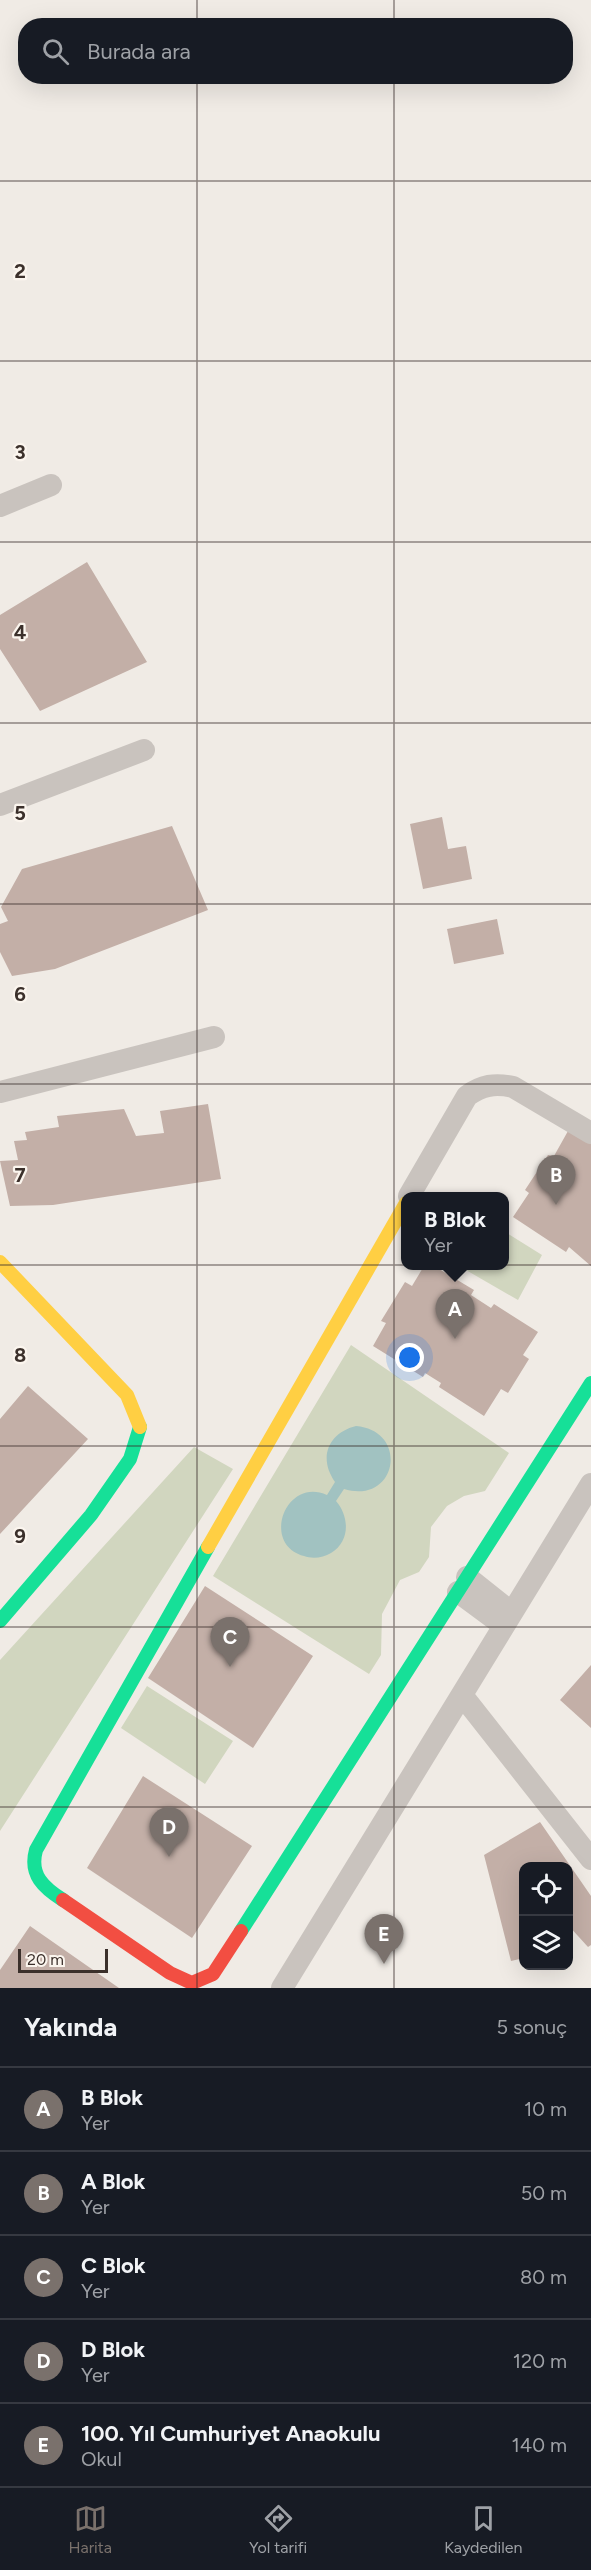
<!DOCTYPE html>
<html lang="tr">
<meta charset="utf-8">
<style>
:root{--surface:#171b24;--page:#20242c;--text:#f1f3f6;--muted:#9ea1a6;--line:#363941;--accent:#7a716c}
body{margin:0;font-family:Figtree,sans-serif;background:var(--page);color:var(--text)}
.controls{position:absolute;right:18px;bottom:18px;display:grid;overflow:hidden;border-radius:12px;box-shadow:0 6px 24px #0002}
.controls button{width:54px;height:54px;display:grid;place-items:center;padding:0;border:0;border-bottom:2px solid var(--line);background:var(--surface);color:var(--text);font:30px sans-serif}
.scale{position:absolute;left:18px;bottom:15px;width:90px;box-sizing:border-box;padding-left:6px;border:3px solid #3b302b;border-top:0;font-size:16px;line-height:21px;white-space:nowrap;color:#3b302b;-webkit-text-stroke:4px #fbf5ee;paint-order:stroke}
.you{position:absolute;left:410px;top:1358px;width:21px;height:21px;margin:-15px;border:4px solid #fff;border-radius:50%;background:#1a73e8;box-shadow:0 0 0 9px #1a73e833}
.badge{display:grid;place-items:center;width:39px;height:39px;border-radius:50%;background:var(--accent);color:#fff;font-size:20px;font-weight:700}
.pin{position:absolute;translate:-50% -50px;filter:drop-shadow(0 2px 3px #0008)}
.pin::after{content:'';position:absolute;top:32px;width:21px;height:18px;background:inherit;clip-path:polygon(0 0,100% 0,50% 100%)}
.popup{position:absolute;left:401px;top:1192px;width:108px;height:78px;box-sizing:border-box;display:grid;place-content:center;border-radius:12px;background:var(--surface);filter:drop-shadow(0 2px 4px #0005);font-size:20px;white-space:nowrap;color:var(--muted)}
.popup b{font-size:22px;color:var(--text)}
.popup::after{content:'';position:absolute;left:50%;top:100%;margin-left:-12px;border:12px solid transparent;border-top-color:var(--surface)}
.list{margin:0;padding:0;list-style:none}
h2{display:flex;justify-content:space-between;align-items:center;height:78px;margin:0;padding:0 24px;font-size:26px}
h2 small{font-size:20px;font-weight:400;color:var(--muted)}
.list li{display:grid;grid-template-columns:39px 1fr auto;gap:18px;align-items:center;box-sizing:border-box;height:84px;padding:0 24px;border-top:2px solid var(--line)}
.list b{display:block;font-size:22px;white-space:nowrap}
.list p{margin:0;font-size:20px;white-space:nowrap;color:var(--muted)}
.list em{font-size:20px;font-style:normal;color:var(--muted)}
.icon{flex:none;width:33px;height:33px;fill:none;stroke:currentColor;stroke-width:2;stroke-linecap:round;stroke-linejoin:round}
.map{position:relative;flex:none;width:591px;height:1988px;overflow:hidden}
.search{position:absolute;background:var(--surface);box-shadow:0 6px 24px #0002;left:18px;right:18px;top:18px;height:66px;display:flex;align-items:center;gap:15px;box-sizing:border-box;padding:0 21px;border-radius:24px;color:var(--muted);font-size:22px}
.sheet{height:498px;background:var(--surface)}
nav{display:flex;justify-content:space-around;align-items:center;box-sizing:border-box;height:84px;border-top:2px solid var(--line);background:var(--surface);font-size:16px;color:var(--muted)}
nav a{display:grid;justify-items:center;gap:3px}
nav .on{color:var(--accent)}
.map>svg:first-child{display:block}
.green{fill:#d1d6bf}
.water{fill:#a1c2c1}
.building{fill:#c3afa7}
.lines{fill:none;stroke-linecap:round;stroke-linejoin:round}
.street{stroke:#c9c3be;stroke-width:22}
.fast{stroke:#16e098;stroke-width:14}
.slow{stroke:#ffcf43;stroke-width:14}
.jam{stroke:#f24e42;stroke-width:14}
.grid{fill:none;stroke:#3b302b;stroke-width:1.5;stroke-opacity:0.55}
.grid-label{font-size:20px;text-anchor:middle;font-weight:bold;fill:#3b302b;stroke:#fbf5ee;stroke-width:4.5;stroke-linejoin:round;paint-order:stroke}
</style>
<div class="map">
<svg width="591" height="1988" viewBox="0 0 591 1988">
<rect width="100%" height="100%" fill="#f0ebe5"/>
<path class="green" d="M505 1232 542 1255 518 1300 459 1266H504Z
M351 1345 509 1453 485 1491 464 1496 447 1506 431 1527 429 1557 419 1572 400 1580 382 1614 381 1655 369 1674 213 1576Z
M194 1447 233 1469 0 1831V1660Z
M147 1686 233 1741 205 1784 121 1728Z"/>
<path class="water" d="M356 1426C410 1431 397 1505 344 1489L336 1501C349 1516 351 1541 331 1553 323 1558 312 1559 304 1556 260 1544 286 1476 327 1495L335 1482C318 1458 328 1433 356 1426Z"/>
<path class="building" d="M87 562 147 662 40 711 0 649V615Z
M442 817 448 849 466 846 472 879 423 889 410 824Z
M172 826 208 910 55 969 12 976 0 952V924L8 921 1 907 22 869Z
M497 919 504 954 454 964 447 929Z
M208 1104 221 1179 53 1205 10 1206 0 1161 18 1160 14 1141 27 1140 25 1132 59 1127 57 1116 124 1109 136 1136 164 1133 160 1111Z
M568 1131 591 1144V1266L569 1247 566 1252 513 1217 529 1193 525 1190 548 1155 554 1156Z
M424 1266H434L474 1290 471 1295 491 1308 494 1304 538 1332 523 1355 529 1359 508 1393 501 1389 484 1416 439 1387 441 1383 425 1373 423 1377 373 1346 386 1323 381 1321 405 1282 412 1286Z
M28 1386 88 1439 0 1534V1419Z
M205 1586 313 1656 253 1748 148 1678Z
M591 1665V1728L560 1700Z
M143 1776 252 1846 192 1938 87 1868Z
M540 1822 591 1896V1945L588 1947 568 1925V1866H524V1958L511 1961 484 1855Z
M30 1926 119 1988H0V1970Z"/>
<g class="lines">
<path class="street" d="M0 506 51 485
M0 805 144 750
M0 1092 214 1037
M409 1196 467 1096C482 1085 495 1083 513 1087L591 1133
M467 1577 512 1613
M458 1592 504 1626
M462 1695 591 1859
M282 1988 591 1484"/>
<path class="fast" d="M0 1621 91 1515 130 1459 140 1427
M63 1900C44 1888 29 1875 36 1850L208 1547
M241 1931 591 1383"/>
<path class="slow" d="M0 1262 127 1395 140 1427
M208 1547 406 1203"/>
<path class="jam" d="M63 1900 170 1973 192 1983 213 1974 241 1931"/>
</g>
<path class="grid" d="M197 0V26M394 0V26M197 76V1988M394 76V1988M0 181H591M0 361H591M0 542H591M0 723H591M0 904H591M0 1084H591M0 1265H591M0 1446H591M0 1627H591M0 1807H591"/>
<g class="grid-label">
<text x="20" y="278">2</text>
<text x="20" y="459">3</text>
<text x="20" y="639">4</text>
<text x="20" y="820">5</text>
<text x="20" y="1001">6</text>
<text x="20" y="1182">7</text>
<text x="20" y="1362">8</text>
<text x="20" y="1543">9</text>
</g>
</svg>
<div class="controls">
<button><svg class="icon" aria-label="locate" viewBox="0 0 24 24"><circle cx="12" cy="12" r="6"/><path d="M12 2v4M12 18v4M2 12h4M18 12h4"/></svg></button>
<button><svg class="icon" aria-label="layers" viewBox="0 0 24 24"><path d="M12 4l9 5-9 5-9-5zM3 14l9 5 9-5"/></svg></button>
</div>
<div class="scale">20 m</div>
<div class="you"></div>
<div class="pin badge" style="left:455px;top:1339px">A</div>
<div class="popup"><b>B Blok</b>Yer</div>
<div class="pin badge" style="left:556px;top:1205px">B</div>
<div class="pin badge" style="left:230px;top:1667px">C</div>
<div class="pin badge" style="left:169px;top:1857px">D</div>
<div class="pin badge" style="left:384px;top:1964px">E</div>
<div class="search"><svg class="icon" aria-label="search" viewBox="0 0 24 24"><circle cx="10" cy="10" r="6"/><path d="M15 15l6 6"/></svg>Burada ara</div>
</div>
<section class="sheet">
<h2>Yakında<small>5 sonuç</small></h2>
<ul class="list">
<li><span class="badge">A</span><div><b>B Blok</b><p>Yer</p></div><em>10 m</em></li>
<li><span class="badge">B</span><div><b>A Blok</b><p>Yer</p></div><em>50 m</em></li>
<li><span class="badge">C</span><div><b>C Blok</b><p>Yer</p></div><em>80 m</em></li>
<li><span class="badge">D</span><div><b>D Blok</b><p>Yer</p></div><em>120 m</em></li>
<li><span class="badge">E</span><div><b>100. Yıl Cumhuriyet Anaokulu</b><p>Okul</p></div><em>140 m</em></li>
</ul>
</section>
<nav>
<a class="on"><svg class="icon" aria-label="map" viewBox="0 0 24 24"><path d="M3 6l6-2 6 2 6-2v14l-6 2-6-2-6 2zM9 4v14M15 6v14"/></svg>Harita</a>
<a><svg class="icon" aria-label="directions" viewBox="0 0 24 24"><path d="M12 3l9 9-9 9-9-9zM9 14v-3h6M13 9l2 2-2 2"/></svg>Yol tarifi</a>
<a><svg class="icon" aria-label="saved" viewBox="0 0 24 24"><path d="M7 4h10v16l-5-4-5 4z"/></svg>Kaydedilen</a>
</nav>
